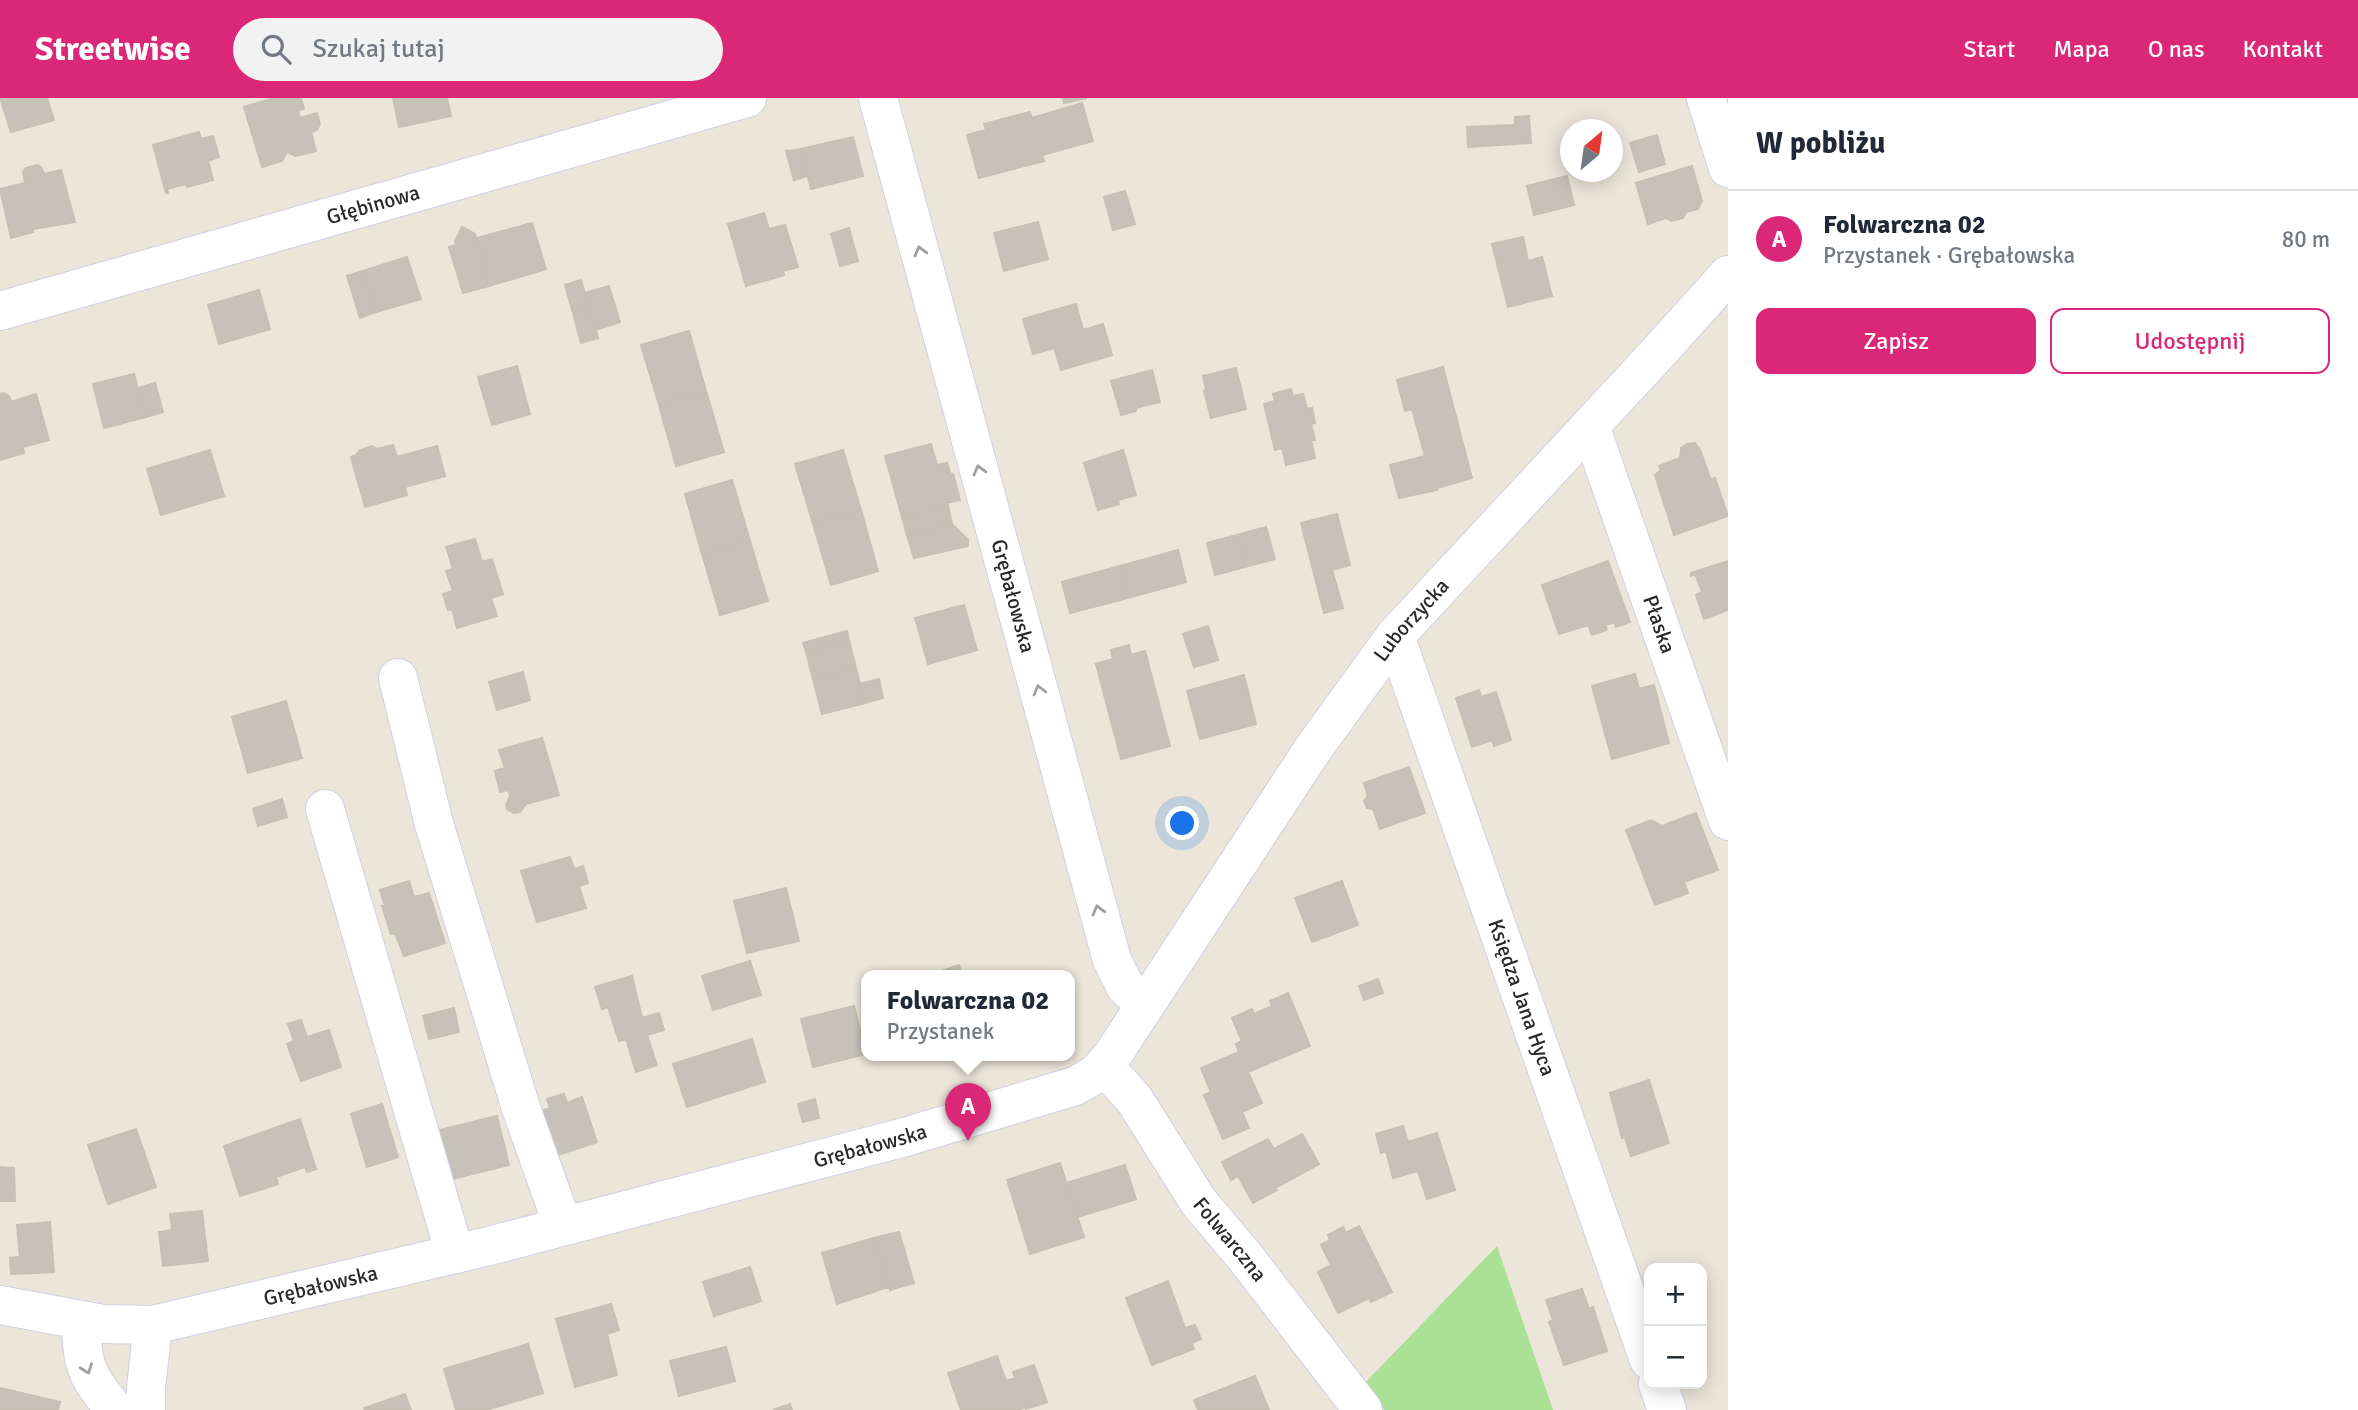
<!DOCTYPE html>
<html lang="pl">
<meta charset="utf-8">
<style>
:root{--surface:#fff;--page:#f2f2f3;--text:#1f2937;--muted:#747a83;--line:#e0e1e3;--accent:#db2777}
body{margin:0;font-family:Signika,sans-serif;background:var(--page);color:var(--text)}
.controls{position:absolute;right:21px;bottom:21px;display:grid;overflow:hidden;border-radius:14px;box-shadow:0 4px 18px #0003}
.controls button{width:63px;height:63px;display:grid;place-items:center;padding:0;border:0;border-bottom:2px solid var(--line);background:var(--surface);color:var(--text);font:35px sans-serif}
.compass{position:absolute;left:1560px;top:21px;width:63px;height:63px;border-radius:50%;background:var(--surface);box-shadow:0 4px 18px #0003;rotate:29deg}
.you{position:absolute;left:1183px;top:726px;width:24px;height:24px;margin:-18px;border:5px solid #fff;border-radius:50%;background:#1a73e8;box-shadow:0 0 0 10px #1a73e833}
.badge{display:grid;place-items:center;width:46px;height:46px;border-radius:50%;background:var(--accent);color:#fff;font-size:23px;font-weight:700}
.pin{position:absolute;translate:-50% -58px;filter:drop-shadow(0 2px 4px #0008)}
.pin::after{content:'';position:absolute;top:37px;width:24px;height:21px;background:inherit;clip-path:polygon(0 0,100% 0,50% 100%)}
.popup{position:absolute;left:861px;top:872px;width:214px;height:91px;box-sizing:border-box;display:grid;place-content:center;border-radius:14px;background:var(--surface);filter:drop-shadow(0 2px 5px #0005);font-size:23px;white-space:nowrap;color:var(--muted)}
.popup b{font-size:26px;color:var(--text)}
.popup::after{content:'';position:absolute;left:50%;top:100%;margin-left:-14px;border:14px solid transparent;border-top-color:var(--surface)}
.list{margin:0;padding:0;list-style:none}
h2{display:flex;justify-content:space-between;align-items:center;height:91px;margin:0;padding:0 28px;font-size:30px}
h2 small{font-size:23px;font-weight:400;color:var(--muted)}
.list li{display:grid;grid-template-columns:46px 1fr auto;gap:21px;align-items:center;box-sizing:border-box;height:98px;padding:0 28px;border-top:2px solid var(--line)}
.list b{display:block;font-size:26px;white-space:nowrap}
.list p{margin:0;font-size:23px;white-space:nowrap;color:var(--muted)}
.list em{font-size:23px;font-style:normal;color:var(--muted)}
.actions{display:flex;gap:14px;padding:21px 28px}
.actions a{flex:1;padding:16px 0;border:2px solid var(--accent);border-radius:14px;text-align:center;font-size:24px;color:var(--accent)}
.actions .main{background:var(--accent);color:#fff}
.icon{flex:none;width:38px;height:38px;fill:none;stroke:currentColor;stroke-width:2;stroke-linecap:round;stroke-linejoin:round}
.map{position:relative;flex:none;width:1728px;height:1312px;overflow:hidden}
header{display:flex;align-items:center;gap:42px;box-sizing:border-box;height:98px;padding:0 35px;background:var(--accent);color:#fff}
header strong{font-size:33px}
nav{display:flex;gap:38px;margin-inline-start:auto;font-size:24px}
.search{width:490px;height:63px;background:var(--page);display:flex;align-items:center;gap:18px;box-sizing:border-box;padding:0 24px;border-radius:38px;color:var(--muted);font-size:26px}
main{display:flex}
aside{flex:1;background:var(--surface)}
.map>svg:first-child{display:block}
.green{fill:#aae197}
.building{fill:#c6c2ba;stroke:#c6c1b4;stroke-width:2}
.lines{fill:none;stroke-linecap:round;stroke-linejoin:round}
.minor-casing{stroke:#d0d1e2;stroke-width:40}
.minor{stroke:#fff;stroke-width:38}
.oneway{stroke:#9f9f9f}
.labels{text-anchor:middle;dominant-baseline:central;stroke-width:5;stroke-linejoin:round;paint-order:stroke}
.street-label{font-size:21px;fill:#292929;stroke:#fff}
</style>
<header>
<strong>Streetwise</strong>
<div class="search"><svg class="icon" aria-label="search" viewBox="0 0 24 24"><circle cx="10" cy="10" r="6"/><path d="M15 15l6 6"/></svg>Szukaj tutaj</div>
<nav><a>Start</a><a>Mapa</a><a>O nas</a><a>Kontakt</a></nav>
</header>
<main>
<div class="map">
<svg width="1728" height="1312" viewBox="0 0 1728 1312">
<rect width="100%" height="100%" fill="#ebe5da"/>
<path class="green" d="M1497 1148 1553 1312H1384L1363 1287Z"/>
<path class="building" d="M0 0H47L54 22 11 34Z
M274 0H301L304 11 298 12 300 20 317 15 320 26 317 32 311 34 316 53 296 58 287 54 282 63 262 69 244 9Z
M393 0H447L451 18 399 29Z
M1063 0H1087L1064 5Z
M1082 5 1093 43 1042 57 1044 63 979 80 967 37 986 32 984 26 1030 14 1032 20Z
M1529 18 1531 45 1468 49 1467 29 1515 27V19Z
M199 34 201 41 213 38 219 59 208 63 213 82 187 89 186 86 167 91 168 95H166L153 47Z
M1657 37 1665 66 1639 74 1630 45Z
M853 39 863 78 811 91 801 51Z
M801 51 807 78 794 82 786 53Z
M37 67 41 69 44 76 61 72 75 124 33 131V134L11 140 0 91 25 85 23 74 26 70Z
M1692 68 1702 103 1698 111 1686 114 1683 120 1672 123 1666 120 1648 126 1636 85Z
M1567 78 1574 107 1534 117 1527 88Z
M1125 93 1135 126 1113 132 1104 99Z
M764 115 769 131 785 127 798 169 783 173 784 177 746 188 728 126Z
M1038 124 1048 161 1004 173 994 135Z
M532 125 546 171 489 188 477 140Z
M462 129 475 136 489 188 463 195 449 149 456 147 455 143Z
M849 130 858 163 840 168 831 136Z
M1523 139 1528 163 1542 159 1552 198 1508 209 1492 146Z
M407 159 421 201 376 214 363 173Z
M363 173 376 214 360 220 347 178Z
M581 182 589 210 573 215 565 187Z
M609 188 620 224 596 232 585 195Z
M259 192 270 231 219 246 208 207Z
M1076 206 1083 232 1103 226 1112 257 1061 272 1054 250 1033 256 1023 221Z
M589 210 598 240 581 245 573 215Z
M689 233 706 293 659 307 641 247Z
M517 268 530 316 492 327 478 279Z
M1443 269 1472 380 1437 390V392L1399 400 1390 367 1425 358 1412 311 1405 313 1397 282Z
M1236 270 1246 311 1211 320 1204 293 1206 292 1203 278Z
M1152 272 1160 304 1136 310V313L1121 317 1111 283Z
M134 276 146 319 104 330 93 286Z
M155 285 163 314 146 319 139 290Z
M1291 291 1293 298 1303 296 1307 311 1312 310 1315 325 1311 326 1315 342H1311L1315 360 1286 367 1282 350 1275 352 1264 306 1275 303 1273 296Z
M706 293 724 354 676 368 659 307Z
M3 295 9 298 11 304 36 296 49 342 23 349 24 355 0 362V296Z
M1695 345 1700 352 1711 382 1715 380 1728 418 1674 437 1655 377 1661 372 1659 368 1680 360 1681 350 1687 346Z
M931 346 937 367 947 365 951 377 953 376 960 402 947 405 948 408 902 419 885 358Z
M393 347 397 359 437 348 445 378 405 389 407 397 365 409 351 359 356 357 360 352 372 348 377 351Z
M210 352 224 398 161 417 147 371Z
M843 352 861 412 813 426 795 366Z
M1123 352 1136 397 1118 402 1119 406 1098 412 1084 365Z
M732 382 750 443 702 456 685 396Z
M948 408 952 426 907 437 902 419Z
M861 412 878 473 831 487 813 426Z
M1337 416 1350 467 1332 472 1343 510 1324 515 1301 425Z
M952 426 968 442V448L914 460 907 437Z
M1266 429 1275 461 1245 469 1237 437Z
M1237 437 1245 469 1215 477 1207 445Z
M475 441 482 464 492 461 503 496 491 500 497 518 457 530 452 511 448 512 443 496 453 493 446 473 453 471 446 449Z
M750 443 768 503 720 517 702 456Z
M1178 452 1186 484 1128 500 1120 468Z
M1608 463 1630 524 1616 529 1614 524 1605 527 1607 532 1592 537 1588 527 1559 536 1542 487Z
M1728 463V512L1704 521 1696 497 1702 494 1695 476 1691 478V475Z
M1120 468 1128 500 1070 515 1062 484Z
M964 507 977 552 928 566 915 520Z
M1208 528 1218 562 1194 569 1183 536Z
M847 533 849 542 819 550 817 541Z
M817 541 819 550 806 554 803 545Z
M849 542 856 570 813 581 806 554Z
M1129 547 1131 557 1145 553 1170 648 1121 661 1096 566 1113 561 1111 552Z
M856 570 865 605 822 616 813 581Z
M523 574 530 602 497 612 489 584Z
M1635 576 1639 591 1654 587 1669 645 1612 661 1592 588Z
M1244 577 1256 626 1200 641 1187 593Z
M879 581 883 600 865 605 860 586Z
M1479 592 1481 599 1496 594 1511 642 1494 648 1492 642 1472 649 1456 600Z
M286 603 302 660 248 675 232 619Z
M542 640 559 697 526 706 520 714 514 715 507 711 506 707 510 698 508 692 500 694 495 673 505 670 499 652Z
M1409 669 1425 715 1380 731 1373 711 1367 710 1364 703 1368 698 1364 685Z
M282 701 287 719 258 728 253 711Z
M1696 715 1718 772 1684 784 1688 795 1655 807 1626 732 1651 722 1662 728Z
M570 759 574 771 583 768 588 785 579 788 586 810 537 824 521 773Z
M409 783 414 799 429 795 445 845 404 858 395 835 391 836 382 808H385L380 792Z
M1342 783 1358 827 1312 844 1295 800Z
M786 790 799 843 747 855 734 803Z
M750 863 761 897 713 912 702 878Z
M959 867 962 877H929Z
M632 878 642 920 659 915 664 932 647 937 657 967 636 974 626 941 619 943 608 909 602 911 595 889Z
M1378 881 1383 895 1364 902 1359 888Z
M1288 895 1310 948 1248 974 1262 1005 1242 1014 1249 1030 1223 1041 1204 997 1211 994 1201 970 1239 954 1236 946 1242 943 1232 920 1252 911 1254 916 1272 908 1270 903Z
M854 908 866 956 813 969 801 921Z
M454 910 459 934 429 941 423 918Z
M301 922 307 939 329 932 341 969 301 983 287 946 294 943 288 926Z
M752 941 765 984 687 1009 673 966Z
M1649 982 1669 1045 1631 1058 1625 1040H1622L1610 995Z
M564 996 567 1005 582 999 597 1044 546 1061 531 1016 550 1010 547 1001Z
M815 1001 819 1020 803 1024 798 1006Z
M382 1006 398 1059 367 1069 351 1016Z
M497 1018 509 1067 444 1083 432 1034Z
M300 1021 316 1071 307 1074 305 1069 276 1079 278 1086 240 1098 224 1048Z
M1403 1028 1408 1044 1437 1035 1455 1092 1427 1101 1418 1073 1393 1080 1386 1053 1381 1055 1376 1036Z
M136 1031 156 1089 108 1106 88 1047Z
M1302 1036 1319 1066 1275 1090 1277 1092 1253 1105 1238 1078 1231 1082 1222 1064 1268 1041 1274 1051Z
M1060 1065 1084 1139 1030 1156 1007 1082Z
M1125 1067 1136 1101 1078 1119 1067 1085Z
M0 1069 14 1070 15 1103H0Z
M202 1113 208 1163 163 1168 159 1134 172 1132 170 1116Z
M50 1124 54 1174 11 1176 10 1160 20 1159 17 1127Z
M1359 1128 1392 1194 1371 1204 1369 1200 1338 1215 1318 1174 1331 1167 1321 1147 1330 1142 1328 1137 1343 1129 1346 1135Z
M899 1134 914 1185 890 1192 874 1140Z
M874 1140 888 1189 837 1206 822 1155Z
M750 1169 761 1203 714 1218 703 1184Z
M1168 1183 1185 1230 1195 1227 1201 1241 1192 1245 1194 1251 1152 1267 1126 1200Z
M1582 1191 1589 1211 1593 1209 1607 1253 1564 1267 1549 1224 1553 1222 1546 1202Z
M611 1206 619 1232 607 1236 617 1277 575 1289 556 1221Z
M528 1246 543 1295 486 1312H456L444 1271Z
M726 1249 735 1283 679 1298 670 1263Z
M997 1258 1006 1283 1015 1280 1013 1274 1034 1267 1047 1304 1026 1311 1025 1309 1017 1312H961L948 1275Z
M1255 1278 1269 1312H1198L1194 1302Z
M0 1290 60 1304 58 1312H0Z
M405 1296 411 1312H365L364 1310Z
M790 1306 792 1312H773Z"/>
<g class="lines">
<g class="minor-casing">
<g id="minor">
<path id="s1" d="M878 0 1112 862 1125 888 1145 907"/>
<path d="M1706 0 1728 70"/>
<path id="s2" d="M0 213 747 0"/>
<path id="s3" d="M1590 328 1728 723"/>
<path id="s4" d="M1395 538 1649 1262"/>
<path d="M398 580 434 726 521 1010 563 1128"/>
<path d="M325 711 455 1156"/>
<path id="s5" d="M1104 968 1134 1001 1198 1103 1245 1159 1363 1312"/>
<path id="s6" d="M0 1207 103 1226 153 1227 489 1148 905 1039 1075 988 1096 976 1112 958 1313 651 1395 538 1656 257 1728 177"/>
<path d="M81 1223C82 1269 86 1277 115 1312"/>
<path d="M1658 1286 1667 1312"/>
<path d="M146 1312V1290L153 1227"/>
</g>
</g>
<use href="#minor" class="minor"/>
</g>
<defs><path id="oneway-chevron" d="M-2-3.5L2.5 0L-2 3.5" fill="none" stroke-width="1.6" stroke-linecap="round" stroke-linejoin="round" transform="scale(1.75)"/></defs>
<g class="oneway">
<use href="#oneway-chevron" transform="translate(920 153) rotate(-105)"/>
<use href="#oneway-chevron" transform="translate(979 372) rotate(-105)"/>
<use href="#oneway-chevron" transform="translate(1039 592) rotate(-105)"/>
<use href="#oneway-chevron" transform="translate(1098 812) rotate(-105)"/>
<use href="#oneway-chevron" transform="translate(87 1271) rotate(70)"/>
</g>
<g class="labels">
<g class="street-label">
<text stroke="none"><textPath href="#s2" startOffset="388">Głębinowa</textPath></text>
<text stroke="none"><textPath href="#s1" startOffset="516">Grębałowska</textPath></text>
<text stroke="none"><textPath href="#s6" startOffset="1685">Luborzycka</textPath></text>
<text stroke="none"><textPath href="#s3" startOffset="210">Płaska</textPath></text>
<text stroke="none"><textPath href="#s4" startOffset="383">Księdza Jana Hyca</textPath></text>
<text stroke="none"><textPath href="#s6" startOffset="894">Grębałowska</textPath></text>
<text stroke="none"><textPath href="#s5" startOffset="215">Folwarczna</textPath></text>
<text stroke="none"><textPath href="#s6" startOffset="327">Grębałowska</textPath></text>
</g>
</g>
</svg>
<div class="controls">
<button>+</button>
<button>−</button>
</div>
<svg class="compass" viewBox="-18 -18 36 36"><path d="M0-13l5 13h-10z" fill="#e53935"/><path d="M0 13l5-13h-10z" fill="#747a83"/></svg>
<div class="you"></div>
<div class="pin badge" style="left:968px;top:1043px">A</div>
<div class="popup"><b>Folwarczna 02</b>Przystanek</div>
</div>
<aside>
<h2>W pobliżu<small></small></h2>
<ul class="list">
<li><span class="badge">A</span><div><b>Folwarczna 02</b><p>Przystanek · Grębałowska</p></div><em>80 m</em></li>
</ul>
<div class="actions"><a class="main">Zapisz</a><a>Udostępnij</a></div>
</aside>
</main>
